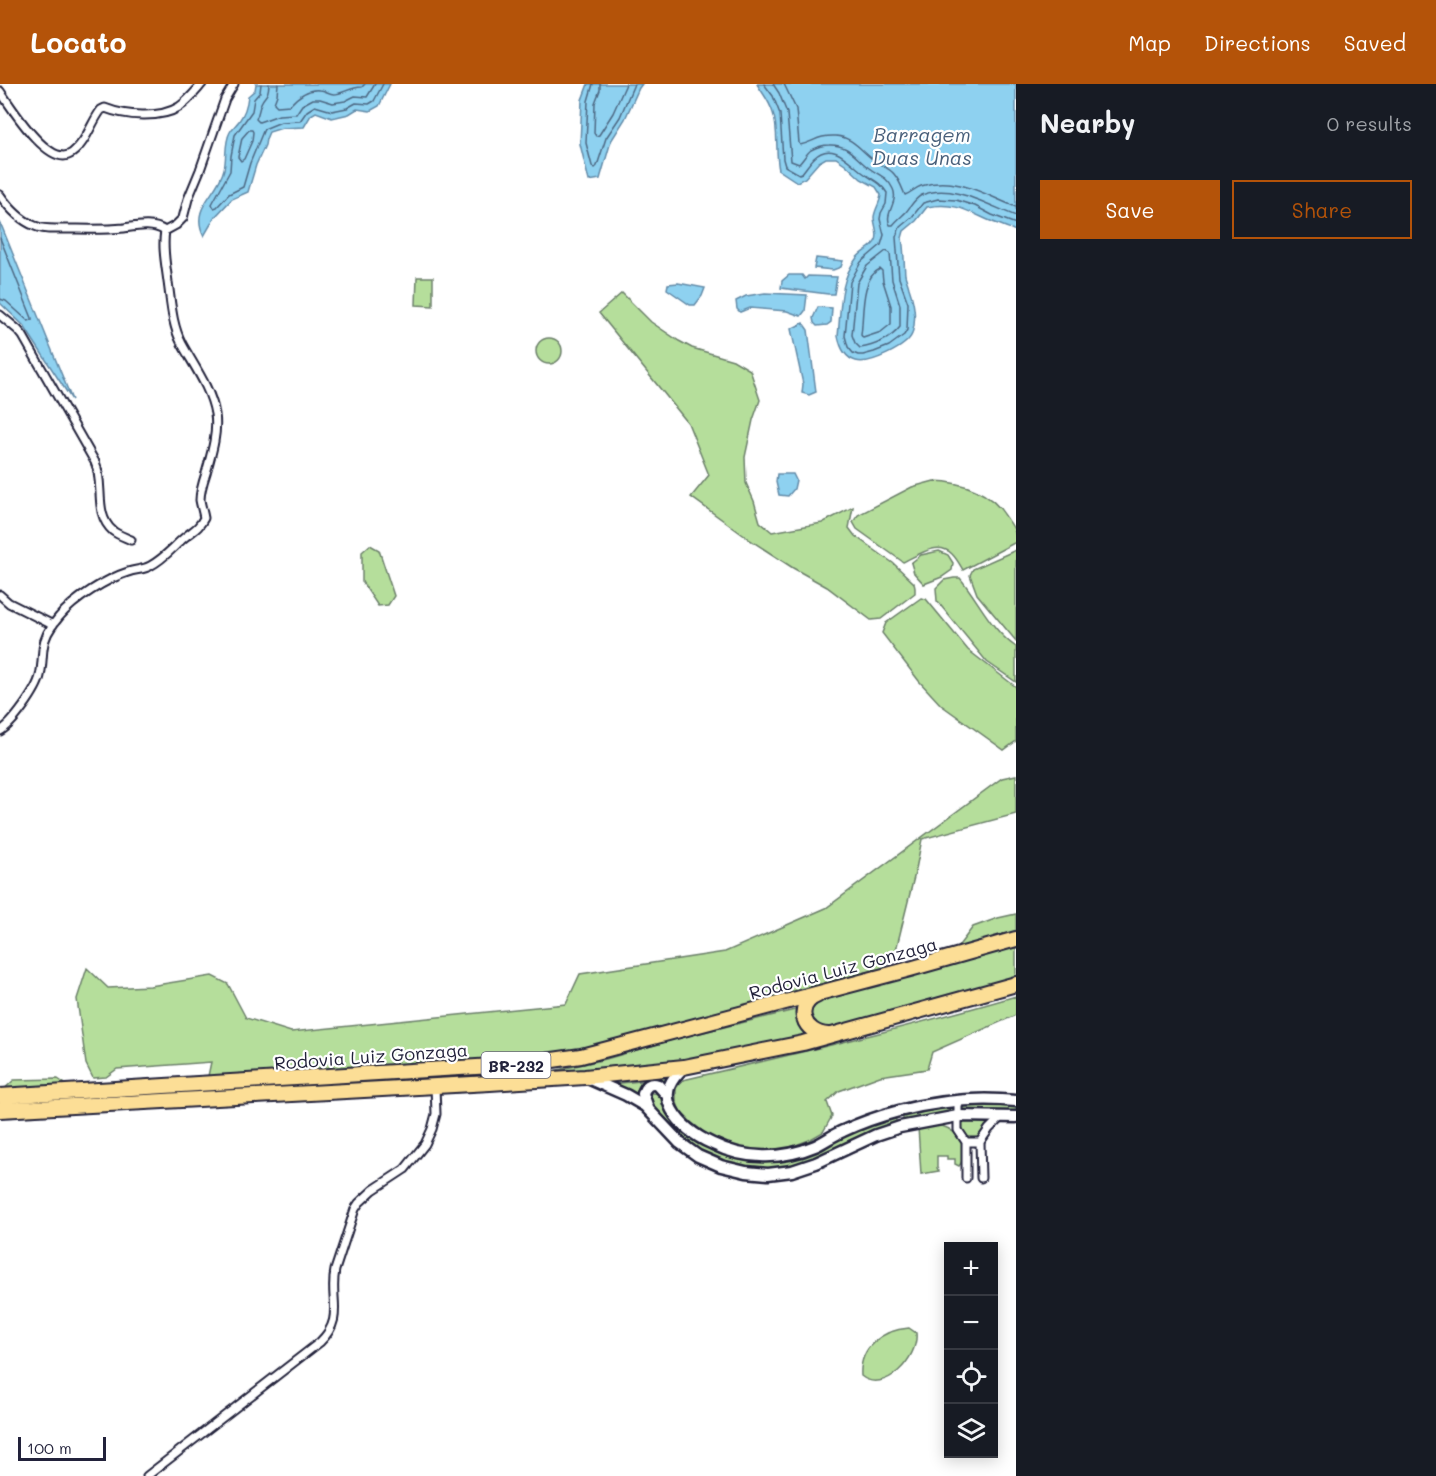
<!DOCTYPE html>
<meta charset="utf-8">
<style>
:root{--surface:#171b24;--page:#242831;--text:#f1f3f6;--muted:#9ea1a6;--line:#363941;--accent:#b45309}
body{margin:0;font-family:Mali,sans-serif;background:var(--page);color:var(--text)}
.controls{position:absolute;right:18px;bottom:18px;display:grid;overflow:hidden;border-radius:0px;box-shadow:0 3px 15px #0003}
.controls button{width:54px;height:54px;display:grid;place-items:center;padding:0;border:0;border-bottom:2px solid var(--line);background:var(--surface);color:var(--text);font:30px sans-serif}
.scale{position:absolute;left:18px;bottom:15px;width:88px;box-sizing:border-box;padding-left:6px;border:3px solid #22223b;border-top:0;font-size:16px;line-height:21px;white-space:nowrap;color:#22223b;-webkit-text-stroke:4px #fff;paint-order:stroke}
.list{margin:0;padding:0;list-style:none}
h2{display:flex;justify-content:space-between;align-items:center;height:78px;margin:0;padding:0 24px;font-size:26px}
h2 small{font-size:20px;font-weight:400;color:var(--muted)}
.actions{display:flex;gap:12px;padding:18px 24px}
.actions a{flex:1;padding:14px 0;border:2px solid var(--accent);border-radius:0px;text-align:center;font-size:21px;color:var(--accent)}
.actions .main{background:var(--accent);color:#fff}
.icon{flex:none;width:33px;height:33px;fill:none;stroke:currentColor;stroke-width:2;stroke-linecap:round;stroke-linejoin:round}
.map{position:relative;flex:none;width:1016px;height:1392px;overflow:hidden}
header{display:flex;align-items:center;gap:36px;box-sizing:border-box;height:84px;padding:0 30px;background:var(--accent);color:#fff}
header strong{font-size:28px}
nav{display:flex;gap:33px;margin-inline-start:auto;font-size:21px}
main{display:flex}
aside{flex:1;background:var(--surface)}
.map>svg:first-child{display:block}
.green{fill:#b5de9b;stroke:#6c806b;stroke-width:1.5}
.water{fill:#8ed1f0;stroke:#638ba8;stroke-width:1.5}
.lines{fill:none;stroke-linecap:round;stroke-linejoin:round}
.shore{stroke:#4d6883;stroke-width:1.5}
.street-casing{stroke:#22223b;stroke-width:11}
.secondary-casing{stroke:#22223b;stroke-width:15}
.highway-casing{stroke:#22223b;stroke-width:18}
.street{stroke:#fff;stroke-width:7}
.secondary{stroke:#fff;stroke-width:10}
.highway{stroke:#fcde96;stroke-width:14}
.labels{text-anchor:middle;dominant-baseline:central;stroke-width:4.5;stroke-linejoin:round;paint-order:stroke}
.shield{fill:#fff;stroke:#646476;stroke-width:1.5}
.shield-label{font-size:16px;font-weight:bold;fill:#22223b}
.street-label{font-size:18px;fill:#22223b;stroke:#fff}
.water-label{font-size:20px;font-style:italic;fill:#485f7a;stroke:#fff}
</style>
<header>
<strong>Locato</strong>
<nav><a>Map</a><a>Directions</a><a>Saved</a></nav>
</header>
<main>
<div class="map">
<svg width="1016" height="1392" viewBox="0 0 1016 1392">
<rect width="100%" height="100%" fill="#fff"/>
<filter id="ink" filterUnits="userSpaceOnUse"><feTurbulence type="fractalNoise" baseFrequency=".0167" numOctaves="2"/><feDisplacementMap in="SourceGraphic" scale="12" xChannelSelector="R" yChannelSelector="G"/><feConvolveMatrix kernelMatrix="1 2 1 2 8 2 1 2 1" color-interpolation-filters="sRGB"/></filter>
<g filter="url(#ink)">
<path class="green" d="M417 193H433V222L416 221Z
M622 209 651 238 679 257 692 264 733 276 750 286 760 316 753 336 745 373 746 399 754 417 760 438 772 448 822 439 853 423 849 444 855 452 893 479 914 499 915 504V509L881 535 871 536 827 503 793 484 750 456 691 413 709 391 688 339 599 229Z
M536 267a13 13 0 1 1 26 0a13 13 0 1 1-26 0Z
M934 397C963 398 991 408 1006 433 1013 443 1016 446 1016 458L963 486C960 481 957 475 952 470 938 456 918 471 903 478L857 445 853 438 858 431 912 403Z
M370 461 379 466 394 512 388 521 378 522 362 498V468Z
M1016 466V557L977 510 970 491 973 485Z
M939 467 948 471 953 479 952 486 942 493 924 500 914 489 911 479 921 471Z
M954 494H960C979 517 991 546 1016 563V598L987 578 937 517 936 504 944 496Z
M921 514 926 515 968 566 1016 603V657L1004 666 941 621 919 597 882 549 886 539Z
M1016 691V730L922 755 916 785 894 874 882 884 733 924 688 939 551 973 233 995 208 992 211 978 117 985 106 993 93 994 86 980 77 915 87 884 108 904 150 902 212 892 228 900 246 934 291 948 566 920 580 890 725 868 826 824 1002 694Z
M1016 830V847L957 864 973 843 998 834Z
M1016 856V901L831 949 812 940C810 929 810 923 821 917Z
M1016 912V931L932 968 927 985 880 992 839 1007 827 1018 832 1032 823 1048 809 1056 788 1064 753 1068 727 1062 709 1052 691 1038 680 1027 676 1016V1004L683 996C795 970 906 944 1016 912Z
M799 925 798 941 810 954 738 972 522 994 606 975 675 955Z
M671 994 666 1006 652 998 645 1022 611 1000Z
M58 995 73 1005 0 1009 14 996Z
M651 1009C671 1008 671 1033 681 1045 689 1054 701 1060 711 1066 720 1071 731 1074 741 1076 781 1084 806 1068 841 1053 858 1046 876 1039 893 1033L896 1036 895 1042 793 1085 747 1086 697 1069 654 1032 648 1012Z
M1016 1019V1030L959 1029 960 1021Z
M954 1020 955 1030 904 1039 902 1030Z
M991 1036V1040C984 1049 979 1057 967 1053L960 1040 963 1037Z
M932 1041C935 1041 938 1041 942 1042 959 1047 970 1067 959 1082L955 1080V1075H947V1072H937V1084L939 1087 921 1090 918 1043Z
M909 1244 916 1249C919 1274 884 1311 861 1292 859 1263 882 1246 909 1244Z"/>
<path class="water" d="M256 0H390L379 22 370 27 357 25 349 30 332 34 316 28 311 31 304 43 282 44 269 48 266 55 265 61 256 81 248 108 232 115 215 133 204 152C189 123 218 111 224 85 227 73 224 59 230 48 232 44 236 41 239 37 245 29 247 22 248 12L255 6Z
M588 0H642L639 4 625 35 611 57 600 95 589 97 580 60 582 16Z
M757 0H1016V147C1007 143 997 140 988 136 966 126 953 118 927 123L916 137 904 147 902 154C904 166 904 178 905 191 906 195 908 199 909 204 914 218 917 235 912 250 907 263 870 281 856 277 845 274 840 262 838 252 841 225 839 197 856 175 861 167 872 165 876 156 879 149 874 141 874 133 875 125 880 119 881 111L876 103 861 95 845 80 836 74H826L819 78 805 94 797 98 779 86C775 68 779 45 773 29 770 18 763 10 757 0Z
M0 138 72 316 24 242 0 219Z
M816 174 843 177 841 183 833 186 814 184Z
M789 191H802L805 195 808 192 837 193 834 210H828L781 204 782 197Z
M678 199 705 204 702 212 695 221H690L667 205 668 200Z
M765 209 807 211 805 227 801 232 787 227 750 224 740 228 737 225 736 217 746 212Z
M818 223 832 224 831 238 827 241 817 242 814 239 813 234Z
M803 239 808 246 816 308 809 311 802 309 803 300 791 245Z
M777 390H793L796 396 794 405 788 412 779 411 776 398Z"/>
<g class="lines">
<path class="shore" d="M261 0 260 8 254 15 252 27 235 51 231 72 230 87 212 120 214 124 217 123 229 110 243 103 250 79 264 45 281 38 300 37 307 27 315 22 332 27 347 24 356 19 369 20 374 17 383 0
M269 0C268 14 265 10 261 19 259 24 259 29 256 35L259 38 279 31 296 30 302 21 313 15H320L333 19 345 17 355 12 367 13 375 0
M278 0 277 11 274 19 277 22 290 21C298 12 308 4 320 6 325 6 329 10 334 10 343 10 350 3 362 3L365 0
M593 0 588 17 586 59 592 82 595 84 597 82 606 54 620 33 634 0
M600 0V6L595 19 594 49 596 52 599 51 613 29 626 0
M764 0 773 12 780 30 783 75 785 82 799 90 802 89C806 84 810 78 814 74 832 56 849 78 862 88 872 96 880 97 887 109L886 120 881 129 880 135 884 151 881 161 861 178 850 198 845 252 848 263 853 269 858 271H863L874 268 889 262 904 251 907 246 908 219 899 194 896 153 900 143 912 133 923 119 938 115 956 116 975 122 992 131 1016 140
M773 0 779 9 787 29 791 77 799 80C803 76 806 70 811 66 817 63 823 61 829 61 849 60 855 74 869 84 878 91 888 93 893 105 899 118 884 129 890 141H893C897 136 902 132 906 128 911 122 915 114 922 111 952 98 989 122 1016 132
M784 0 796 25 799 59 800 61C814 58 818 51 836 52 853 53 862 68 875 77 882 82 889 84 894 90 900 97 902 104 905 111 911 109 915 104 921 102 956 91 985 111 1016 123
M249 46H252L253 48 252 57 244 75 241 77 238 73 242 54Z
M0 154 32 234V236L28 237 6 217 0 215
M886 167 890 169 892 196 900 221V243C891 255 874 262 860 264L855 259 852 251 857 199 867 182Z
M880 185 882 187 883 197 891 222V240L881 248 863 254 861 251C864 232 860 194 880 185Z"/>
<g class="street-casing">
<path id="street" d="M0 7C11 23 50 86 72 69 86 59 91 39 101 26L105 24C125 32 160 35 179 23 188 17 195 8 202 0
M0 111C9 124 20 136 35 142 43 146 54 145 63 145 83 145 104 146 124 144 138 142 153 139 165 147 162 164 166 181 168 198 171 219 172 241 182 260 194 282 211 305 215 330 218 350 211 371 206 389 203 398 200 407 200 416 201 422 203 428 204 434 198 445 195 445 185 453 173 463 165 474 150 482 143 486 136 485 128 488 106 495 74 515 59 533 51 542 44 553 43 565 42 574 42 584 40 592 37 606 12 641 0 647
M165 147 176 141 183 134 188 115 200 86 225 15 234 0
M0 231 18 246 23 252 95 378C105 400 93 430 113 447 118 451 125 453 131 456
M0 511 9 519 53 541
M958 1016V1046L966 1058H980L989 1045 1002 1032
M980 1058 981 1094
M966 1094V1058
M147 1392 320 1258C345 1234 329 1216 335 1186L355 1125 359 1119 373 1106 405 1085 425 1060 432 1045 436 1030 435 1002"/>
</g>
<g class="secondary-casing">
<path id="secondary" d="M684 983C671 995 662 1008 672 1026 681 1042 697 1053 713 1060 745 1076 782 1076 815 1062 824 1058 833 1051 843 1047 860 1039 880 1032 899 1027 937 1017 976 1013 1016 1017
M585 993 626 1011 645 1022 680 1059 698 1072 721 1082 746 1088 768 1090 792 1087 816 1079 876 1051 900 1043 958 1032 1016 1033
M648 1024 643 1010C645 1002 650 998 658 1001L666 1010"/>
</g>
<g class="highway-casing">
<path id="highway" d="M818 911C793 921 803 950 828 951
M0 1012 524 980 581 972 604 966 910 885 1016 855
M0 1026 490 999 585 993 684 983 803 959 1016 900"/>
</g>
<use href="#street" class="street"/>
<use href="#secondary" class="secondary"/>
<use href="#highway" class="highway"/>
</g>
</g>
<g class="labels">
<rect class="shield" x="481.5" y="968" width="69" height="26" rx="4.5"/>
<g class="shield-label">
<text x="516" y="981">BR-232</text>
</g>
<g class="street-label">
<text transform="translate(843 884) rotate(-15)">Rodovia Luiz Gonzaga</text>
<text transform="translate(371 972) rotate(-4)">Rodovia Luiz Gonzaga</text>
</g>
<g class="water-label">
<text x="922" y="50">Barragem<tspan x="922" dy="23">Duas Unas</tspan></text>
</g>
</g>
</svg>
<div class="controls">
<button>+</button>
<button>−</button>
<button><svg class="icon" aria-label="locate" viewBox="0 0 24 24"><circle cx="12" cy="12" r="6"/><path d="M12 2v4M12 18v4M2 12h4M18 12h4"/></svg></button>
<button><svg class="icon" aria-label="layers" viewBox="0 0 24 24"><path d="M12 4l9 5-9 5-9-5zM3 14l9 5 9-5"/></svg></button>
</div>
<div class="scale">100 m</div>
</div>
<aside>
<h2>Nearby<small>0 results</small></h2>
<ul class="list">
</ul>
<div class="actions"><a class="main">Save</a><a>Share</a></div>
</aside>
</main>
